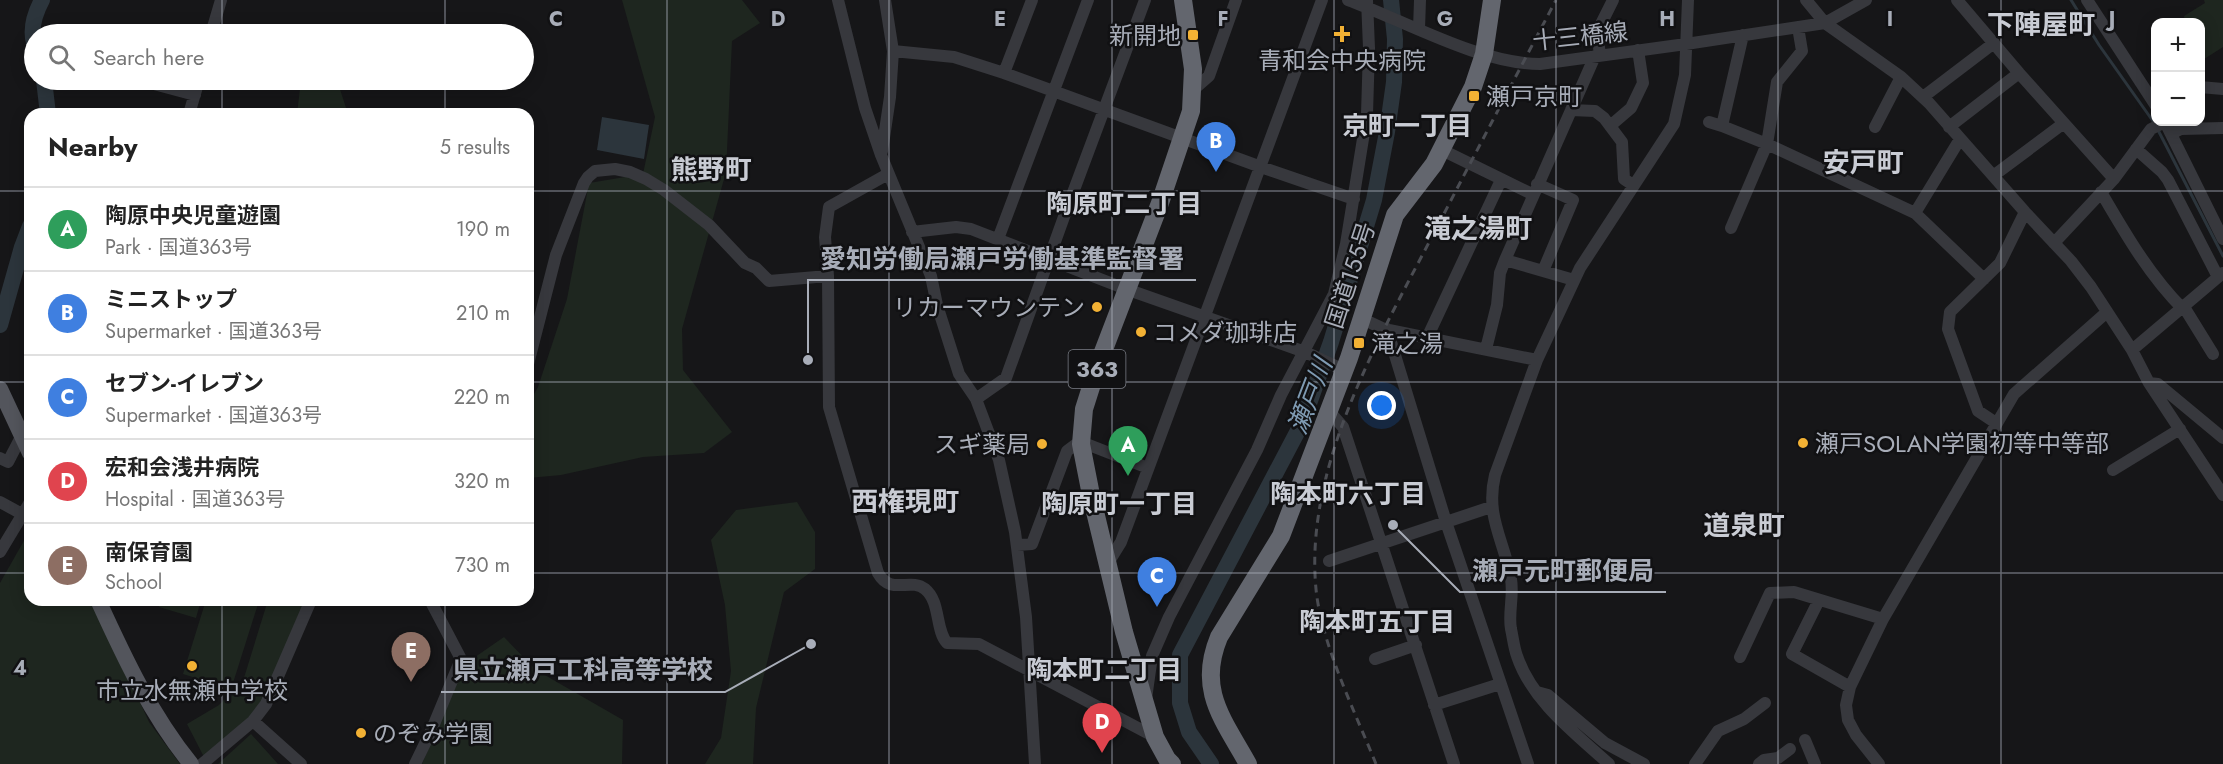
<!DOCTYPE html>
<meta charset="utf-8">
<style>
:root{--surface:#fff;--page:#f6f6f6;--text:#222;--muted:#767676;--line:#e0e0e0;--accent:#ea580c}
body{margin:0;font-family:Jost,"Noto Sans JP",sans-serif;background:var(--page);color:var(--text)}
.controls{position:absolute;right:18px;top:18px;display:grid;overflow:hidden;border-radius:12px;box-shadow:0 3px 15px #0003}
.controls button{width:54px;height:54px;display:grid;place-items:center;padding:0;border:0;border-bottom:2px solid var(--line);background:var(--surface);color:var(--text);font:30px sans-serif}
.you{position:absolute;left:1382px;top:406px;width:21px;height:21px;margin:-15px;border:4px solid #fff;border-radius:50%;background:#1a73e8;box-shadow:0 0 0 9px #1a73e833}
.badge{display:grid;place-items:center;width:39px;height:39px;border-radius:50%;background:var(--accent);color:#fff;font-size:20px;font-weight:700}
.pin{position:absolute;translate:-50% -50px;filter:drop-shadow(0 2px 3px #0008)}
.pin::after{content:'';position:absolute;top:32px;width:21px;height:18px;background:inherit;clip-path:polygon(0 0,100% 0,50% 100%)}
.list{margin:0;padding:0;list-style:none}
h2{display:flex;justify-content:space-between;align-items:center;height:78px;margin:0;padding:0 24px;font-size:26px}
h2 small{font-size:20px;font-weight:400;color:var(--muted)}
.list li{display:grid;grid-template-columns:39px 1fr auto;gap:18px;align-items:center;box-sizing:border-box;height:84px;padding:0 24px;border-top:2px solid var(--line)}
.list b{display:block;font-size:22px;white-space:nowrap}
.list p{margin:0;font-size:20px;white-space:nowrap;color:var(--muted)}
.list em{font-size:20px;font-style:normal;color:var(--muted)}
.icon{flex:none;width:33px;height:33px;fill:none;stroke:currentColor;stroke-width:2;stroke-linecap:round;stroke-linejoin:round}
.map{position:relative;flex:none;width:2223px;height:764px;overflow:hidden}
.search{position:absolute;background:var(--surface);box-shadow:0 3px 15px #0003;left:24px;top:24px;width:510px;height:66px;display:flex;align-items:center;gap:15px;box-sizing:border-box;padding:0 21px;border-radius:33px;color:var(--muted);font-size:22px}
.panel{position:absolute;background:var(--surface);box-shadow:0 3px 15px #0003;left:24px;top:108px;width:510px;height:498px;border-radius:18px}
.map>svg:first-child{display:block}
.green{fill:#1e261f}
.water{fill:#2c353c}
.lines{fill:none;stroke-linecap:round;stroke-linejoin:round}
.stream{stroke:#2c353c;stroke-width:3}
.river{stroke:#2c353c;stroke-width:16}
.minor{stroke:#37383d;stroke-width:12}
.major{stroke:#53555c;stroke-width:16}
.highway{stroke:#63666e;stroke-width:18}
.rail{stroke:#4a4c52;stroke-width:3;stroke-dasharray:8 6;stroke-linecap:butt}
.grid{fill:none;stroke:#a8adb8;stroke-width:1.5;stroke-opacity:0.55}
.poi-dot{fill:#f2b134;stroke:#111113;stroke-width:2}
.labels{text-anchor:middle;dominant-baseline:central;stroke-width:5;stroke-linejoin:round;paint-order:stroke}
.shield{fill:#111113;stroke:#7b7e86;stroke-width:1.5}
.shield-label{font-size:22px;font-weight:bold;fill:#a8adb8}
.poi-label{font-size:24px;fill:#a8adb8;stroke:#111113;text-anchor:start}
.street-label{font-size:24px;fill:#a8adb8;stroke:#111113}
.neighbourhood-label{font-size:26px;font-weight:bold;fill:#c9ccd4;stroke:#111113}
.water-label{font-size:26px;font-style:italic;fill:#7f9bb3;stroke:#111113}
.quarter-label{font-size:27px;font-weight:bold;fill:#c9ccd4;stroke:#111113}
.grid-label{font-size:20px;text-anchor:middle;font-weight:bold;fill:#a8adb8;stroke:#111113;stroke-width:5;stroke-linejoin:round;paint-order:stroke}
.leader{fill:none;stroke:#a8adb8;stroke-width:2}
.callout-dot{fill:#a8adb8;stroke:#111113;stroke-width:2}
.callout-label{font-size:26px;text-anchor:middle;font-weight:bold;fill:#a8adb8;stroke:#111113;stroke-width:5;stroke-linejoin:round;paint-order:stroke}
</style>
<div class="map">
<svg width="2223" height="764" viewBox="0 0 2223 764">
<rect width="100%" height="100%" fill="#161618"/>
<path class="green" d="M622 0H742L760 23 732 41 726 172 682 329 683 370 732 432 704 453 643 457 561 475 528 478V405L538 387 567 299 589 183 643 174 655 117Z
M2204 0H2223V47L2201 61 2200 22H2185L2184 16 2205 3Z
M301 80H337L348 114H297Z
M797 502 815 532V569L784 592 756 708 753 764H705L721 738 731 671 725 605 711 540 736 510Z
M30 530V600H93L149 722 180 764H0V583Z
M161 600H201L196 618 159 607Z
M206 600H245L258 604 233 683 221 686 183 674Z
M268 600H307L258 714 204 757 187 724 219 705 243 681Z
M504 637 536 670 623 720 622 764H422L465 664Z
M251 734 278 764H218Z"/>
<path class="water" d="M602 117 649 125 644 159 597 150Z"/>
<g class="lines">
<path class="stream" d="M2071 0 2099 45 2155 124
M2158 130 2223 256"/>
<path class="river" d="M34 43C30 28 35 13 42 0
M44 80 48 114
M0 325 22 247 30 226
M1211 764 1189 732 1180 703V655L1302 423 1331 342 1374 200 1387 132 1394 82 1395 39 1391 0"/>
<path class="minor" d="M838 0 865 108 881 155 931 276 937 305 959 374 976 399 999 460 1015 532 1026 617 1035 764
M1348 0C1405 21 1480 64 1540 64L1686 44 1825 23 1866 0
M1806 0 1825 23 1901 77 1929 103 2025 212 2071 261 2091 287 2132 350 2149 383 2223 495
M1957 0 2019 73 2114 179
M2087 0 2156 106
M1419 29 1420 0
M211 34 221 0
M1743 35 1722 126 1767 144 1915 213 1984 279
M893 51 954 57 1004 73 1261 167 1354 199
M1600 55 1597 32 1613 0
M1004 73 1032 0
M139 80 195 95
M2200 87 2223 89
M1193 90 1209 76 1236 0
M1923 97 1994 43
M1571 110 1595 111 1604 118 1622 142 1624 179 1633 185
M189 114 199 80
M1709 122 1722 126
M2165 122 2223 239
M1610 126 1631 108 1643 83 1638 50
M1875 127 1901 77
M1949 127 2019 73
M2171 134 2181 129 2223 128
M2136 149 2162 172 2168 180 2218 277
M1442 150 1532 194
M882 151 890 97 893 51 885 0
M888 174 829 207 825 237 828 276 829 407 878 573C891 596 910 577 925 589 941 602 935 630 947 643L979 644 1155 737
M1993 176 2064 123
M1537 184 1573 200 1543 271
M2101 192C2125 233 2149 275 2183 309
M1915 213 1960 139
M1731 228 1767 144 1777 82 1802 51 1798 27
M912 232 956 227 971 229 1126 289 1305 352 1344 370
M998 239 1088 0
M2054 243 2114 179 2151 129 2165 122
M1505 260 1574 280
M2184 307 2213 354
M1363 316 1367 321 1384 329 1537 360
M1387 329 1446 522 1528 764
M1427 338 1501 180
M1486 349 1497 305 1500 273 1505 260 1595 56
M2132 350 2223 273
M528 364 556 255 584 183 588 177 595 171 615 169 630 172 646 179 664 190 709 225 745 263 756 268 769 281 828 276
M2149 383 2158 384 2223 438
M976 399 1006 378 1065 214 1145 0
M1329 411 1343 427 1454 764
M1996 423 1978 411 1948 329 1950 312 2000 263 2025 212
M0 458 8 462 22 435
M2113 470 2180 429
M0 502 22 514
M1017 545 1032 544 1067 451 1075 445H1089L1148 468
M0 552 30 502
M1329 561 1491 507
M1108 563 1121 542 1322 0
M1819 600 1792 654 1850 687
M1740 657 1770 593 1794 592 1883 619
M1375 659 1416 645
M1537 692 1548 695 1605 743 1644 764
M1146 699 1152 656 1169 617 1257 450 1281 395 1334 294 1346 244 1367 114 1369 48 1367 0
M1434 705 1500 684
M253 721 301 764
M1805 740 1815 764
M202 764 253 721 266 704 311 600
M415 764 432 729 461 659 430 600
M1609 764C1575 733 1532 701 1517 656 1514 648 1513 638 1511 629 1508 613 1514 596 1511 579 1504 540 1485 516 1495 475L1537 360 1580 268 1674 124 1685 75 1688 0
M1695 764 1718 731 1744 719 1765 703
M1759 764 1764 760 1778 758 1790 749
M1879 764 1856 735 1848 720 1846 705 1850 687 1883 619 2014 394 2107 312"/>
<path class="major" d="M0 389 30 453
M98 600C124 657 151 715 191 764"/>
<path class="highway" d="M1172 764 1167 759 1155 737 1124 632 1091 495 1081 444 1084 409 1098 365 1160 203 1191 111 1193 69 1183 0
M1248 764C1223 719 1197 690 1219 637L1281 536 1349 358 1395 215 1434 164 1473 87 1484 54 1492 0"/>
<path class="rail" d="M1376 764C1355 712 1321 643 1316 589 1304 465 1381 335 1436 229 1476 152 1516 76 1556 0"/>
</g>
<path class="grid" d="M222 0V34M445 0V34M667 0V764M889 0V764M1112 0V764M1334 0V764M1556 0V764M1778 0V764M2001 0V764M222 80V114M445 80V114M0 191H30M528 191H2223M0 382H30M528 382H2223M0 573H30M528 573H2223M222 600V764M445 600V764"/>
<g class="poi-dot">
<path d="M1339 25h6v6h6v6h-6v6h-6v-6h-6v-6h6z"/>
<rect x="1187" y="29" width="12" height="12" rx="3"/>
<rect x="1468" y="90" width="12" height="12" rx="3"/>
<circle cx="1097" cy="307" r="6"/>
<circle cx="1141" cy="332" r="6"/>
<rect x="1353" y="337" width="12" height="12" rx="3"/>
<circle cx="1803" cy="443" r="6"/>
<circle cx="1042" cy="444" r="6"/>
<circle cx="192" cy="666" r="6"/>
<circle cx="361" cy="733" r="6"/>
</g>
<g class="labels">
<rect class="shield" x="1068.5" y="350" width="57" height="38" rx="4.5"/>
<g class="shield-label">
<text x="1097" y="369">363</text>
</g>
<g class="poi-label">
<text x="1181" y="35" text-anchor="end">新開地</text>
<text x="1342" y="60" text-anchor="middle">青和会中央病院</text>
<text x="1486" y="96">瀬戸京町</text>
<text x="1085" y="307" text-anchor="end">リカーマウンテン</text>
<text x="1153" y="332">コメダ珈琲店</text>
<text x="1371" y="343">滝之湯</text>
<text x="1815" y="443">瀬戸SOLAN学園初等中等部</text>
<text x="1030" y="444" text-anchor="end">スギ薬局</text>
<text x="192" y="690" text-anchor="middle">市立水無瀬中学校</text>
<text x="373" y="733">のぞみ学園</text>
</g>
<g class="street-label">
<text transform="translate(1580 36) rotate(-6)">十三橋線</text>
<text transform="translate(1350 275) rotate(-72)">国道155号</text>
</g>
<g class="neighbourhood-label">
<text x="1407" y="126">京町一丁目</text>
<text x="1124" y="204">陶原町二丁目</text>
<text x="1348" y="494">陶本町六丁目</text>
<text x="1119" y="504">陶原町一丁目</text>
<text x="1377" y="622">陶本町五丁目</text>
<text x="1104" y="670">陶本町二丁目</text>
</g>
<g class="water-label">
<text transform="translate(1310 396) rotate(-69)">瀬戸川</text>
</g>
<g class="quarter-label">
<text x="2041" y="24">下陣屋町</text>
<text x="1863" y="162">安戸町</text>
<text x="711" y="169">熊野町</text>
<text x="1478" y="228">滝之湯町</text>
<text x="905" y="501">西権現町</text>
<text x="1744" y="525">道泉町</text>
</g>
</g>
<g class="grid-label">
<text x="556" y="26">C</text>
<text x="778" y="26">D</text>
<text x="1000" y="26">E</text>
<text x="1223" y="26">F</text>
<text x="1445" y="26">G</text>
<text x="1667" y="26">H</text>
<text x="1890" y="26">I</text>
<text x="2112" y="26">J</text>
<text x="20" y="675">4</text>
</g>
<path class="leader" d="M808 360L808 280H1196M1393 525L1460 592H1666M811 644L725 692H441"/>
<g class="callout-dot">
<circle cx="808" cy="360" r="6"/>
<circle cx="1393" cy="525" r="6"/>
<circle cx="811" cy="644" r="6"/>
</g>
<g class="callout-label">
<text x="1002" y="268">愛知労働局瀬戸労働基準監督署</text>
<text x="1563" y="580">瀬戸元町郵便局</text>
<text x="583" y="679">県立瀬戸工科高等学校</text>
</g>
</svg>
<div class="controls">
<button>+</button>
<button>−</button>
</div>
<div class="you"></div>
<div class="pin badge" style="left:1128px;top:476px;background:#2e9e5b">A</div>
<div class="pin badge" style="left:1216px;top:172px;background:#3f7fe0">B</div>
<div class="pin badge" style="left:1157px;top:607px;background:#3f7fe0">C</div>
<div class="pin badge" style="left:1102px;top:753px;background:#e0444e">D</div>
<div class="pin badge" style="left:411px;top:682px;background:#8d6e63">E</div>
<div class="search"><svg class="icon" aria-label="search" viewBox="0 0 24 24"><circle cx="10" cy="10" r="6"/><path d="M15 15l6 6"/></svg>Search here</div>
<section class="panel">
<h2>Nearby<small>5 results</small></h2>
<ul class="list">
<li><span class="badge" style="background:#2e9e5b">A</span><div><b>陶原中央児童遊園</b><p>Park · 国道363号</p></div><em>190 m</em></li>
<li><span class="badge" style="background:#3f7fe0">B</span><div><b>ミニストップ</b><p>Supermarket · 国道363号</p></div><em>210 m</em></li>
<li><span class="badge" style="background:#3f7fe0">C</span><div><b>セブン-イレブン</b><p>Supermarket · 国道363号</p></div><em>220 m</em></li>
<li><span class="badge" style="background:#e0444e">D</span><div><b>宏和会浅井病院</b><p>Hospital · 国道363号</p></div><em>320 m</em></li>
<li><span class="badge" style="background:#8d6e63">E</span><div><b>南保育園</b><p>School</p></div><em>730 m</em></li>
</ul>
</section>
</div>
